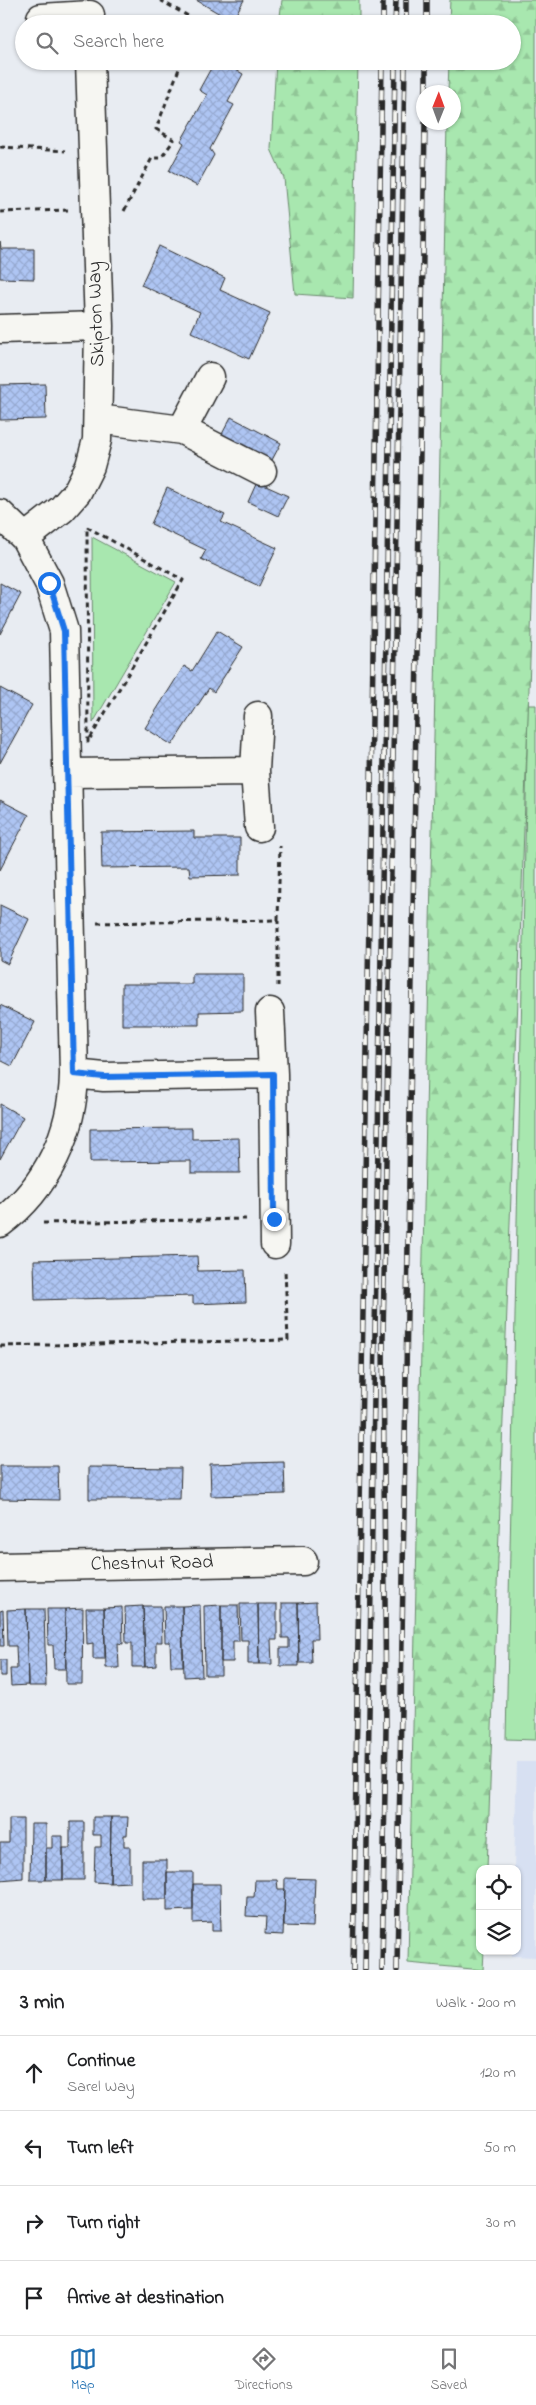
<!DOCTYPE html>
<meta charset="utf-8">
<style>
:root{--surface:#fff;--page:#f2f2f2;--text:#202124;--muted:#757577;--line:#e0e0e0;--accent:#1f6fb2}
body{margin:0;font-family:"Indie Flower",sans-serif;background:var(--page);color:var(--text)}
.controls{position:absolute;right:15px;bottom:15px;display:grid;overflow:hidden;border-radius:10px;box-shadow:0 1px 4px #0004}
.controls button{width:45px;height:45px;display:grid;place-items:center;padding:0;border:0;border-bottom:1px solid var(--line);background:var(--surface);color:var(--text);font:25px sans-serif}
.compass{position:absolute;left:416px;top:85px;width:45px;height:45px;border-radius:50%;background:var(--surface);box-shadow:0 1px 4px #0004;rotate:1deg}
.stop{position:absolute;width:15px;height:15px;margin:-11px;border:4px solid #1a73e8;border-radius:50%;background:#fff}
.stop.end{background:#1a73e8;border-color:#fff;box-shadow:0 1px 5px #0008}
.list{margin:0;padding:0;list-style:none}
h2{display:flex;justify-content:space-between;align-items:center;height:65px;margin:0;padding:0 20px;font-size:21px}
h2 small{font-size:16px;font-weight:400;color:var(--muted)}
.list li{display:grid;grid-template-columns:32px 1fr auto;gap:15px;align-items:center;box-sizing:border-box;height:75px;padding:0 20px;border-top:1px solid var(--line)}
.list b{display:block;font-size:19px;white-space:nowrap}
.list p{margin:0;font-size:16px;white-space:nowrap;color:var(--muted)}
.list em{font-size:16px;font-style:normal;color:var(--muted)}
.icon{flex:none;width:28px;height:28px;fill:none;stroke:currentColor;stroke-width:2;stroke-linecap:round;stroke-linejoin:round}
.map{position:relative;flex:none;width:536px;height:1970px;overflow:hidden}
.search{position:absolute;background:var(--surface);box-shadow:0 1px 4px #0004;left:15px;right:15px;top:15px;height:55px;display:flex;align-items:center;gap:12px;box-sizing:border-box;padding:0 18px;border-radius:28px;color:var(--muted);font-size:19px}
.sheet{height:365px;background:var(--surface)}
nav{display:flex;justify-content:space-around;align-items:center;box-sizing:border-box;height:70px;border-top:1px solid var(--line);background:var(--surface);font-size:14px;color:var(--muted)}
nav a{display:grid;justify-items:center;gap:2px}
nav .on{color:var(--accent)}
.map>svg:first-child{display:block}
.built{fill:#d7e0f2}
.green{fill:#a8e7af;stroke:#6a896d}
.forest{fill:url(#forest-firs);stroke:#6a896d}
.building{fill:url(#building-cross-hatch);stroke:#2b2b2b}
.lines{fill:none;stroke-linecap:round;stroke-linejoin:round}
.minor-casing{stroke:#2b2b2b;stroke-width:31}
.path{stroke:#2b2b2b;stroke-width:3;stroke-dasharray:5 4;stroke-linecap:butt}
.minor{stroke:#f6f6f2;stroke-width:28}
.rail-casing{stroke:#2b2b2b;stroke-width:5.5}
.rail{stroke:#f6f6f2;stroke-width:4;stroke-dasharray:11;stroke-linecap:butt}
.route{stroke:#1a73e8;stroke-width:6}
.labels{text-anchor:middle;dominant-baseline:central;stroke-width:4;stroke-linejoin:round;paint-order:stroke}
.street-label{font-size:20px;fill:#2b2b2b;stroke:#f6f6f2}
</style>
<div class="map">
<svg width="536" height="1970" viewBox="0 0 536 1970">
<defs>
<pattern id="forest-firs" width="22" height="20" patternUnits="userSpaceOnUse" patternTransform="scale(1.25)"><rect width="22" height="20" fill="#a8e7af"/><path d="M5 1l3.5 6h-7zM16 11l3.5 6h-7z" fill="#91c697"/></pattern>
<pattern id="building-cross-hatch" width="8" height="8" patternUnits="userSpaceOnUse" patternTransform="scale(1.25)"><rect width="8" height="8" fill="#aec5f3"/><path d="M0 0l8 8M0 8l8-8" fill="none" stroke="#96a9d0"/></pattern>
</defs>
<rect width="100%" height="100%" fill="#e8ecf2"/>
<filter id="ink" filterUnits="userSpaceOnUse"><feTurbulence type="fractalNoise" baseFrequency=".02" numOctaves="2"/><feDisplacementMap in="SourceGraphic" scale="10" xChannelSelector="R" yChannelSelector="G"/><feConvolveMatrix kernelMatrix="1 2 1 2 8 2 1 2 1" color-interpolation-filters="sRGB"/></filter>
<g filter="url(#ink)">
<path class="built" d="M517 1762H536V1957L512 1956V1951H517V1869H514Z"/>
<path class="green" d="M92 537 176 582 93 723Z
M528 705H536V1740L506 1739Z"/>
<path class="forest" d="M282 0H359V24H279Z
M450 0H536V492L487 1869H480V1951H484L483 1970 408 1963 447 123 454 122V92H448L449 61H512V24H449Z
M276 61H358L353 298 295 294 284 178 271 149Z"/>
<path class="building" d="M196 0H244L232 21Z
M215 61H220L243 74 228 102 234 105 210 149 214 155 197 186 169 171 184 143 181 141 207 95 199 90Z
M0 242 1 249H34V279L0 278Z
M159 246 225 278 220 290 270 313 249 359 191 332 200 312 141 285Z
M45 384 46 419 0 420V385Z
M231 417 281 443 271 462 221 436Z
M257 482 288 496 278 516 248 502Z
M167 488 225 515 221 522 277 548 259 586 201 559 206 550 151 524Z
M0 583 21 594 0 634Z
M217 631 243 647 214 692 209 688 172 745 145 728 184 666 192 671Z
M0 688 32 705 0 763Z
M0 800 29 815 0 870Z
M194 831V838H240V875L190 876 189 867 102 868 101 832Z
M0 905 29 919 8 964 0 960Z
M192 974H243V1011L199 1012V1025H122V984H192Z
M0 1005 35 1022 12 1066 0 1060Z
M0 1104 23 1117 0 1159Z
M192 1128V1139L239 1138 240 1173H191V1161L90 1162V1129Z
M197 1256 198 1271 245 1270 246 1302 193 1304V1296L35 1300 34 1260Z
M284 1462 285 1494 211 1496 210 1464Z
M0 1466H58L59 1500 0 1499Z
M89 1467 181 1468 180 1499H89Z
M316 1602 317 1639H311L312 1663H299L298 1603Z
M282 1603H298L299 1666H280V1648H289V1638H282Z
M240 1604H258L259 1664H248V1640H241Z
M258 1604H277V1640H271L272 1664H259Z
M200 1605 202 1676 184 1677 182 1606Z
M221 1605H238L239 1641H233V1662H221Z
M221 1605V1675H205L204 1606Z
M143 1606H161L162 1642H156V1666L145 1667Z
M143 1606 145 1667H132V1643H126L125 1607Z
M164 1606H182L183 1666H171L170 1642H165Z
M122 1607 123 1644 118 1643 119 1668H106L104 1608Z
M83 1608 82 1684H66L65 1609Z
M86 1608H104L105 1659H93V1643L87 1644Z
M26 1609H44L46 1686H28Z
M26 1609 28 1685 11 1686 10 1669H17L16 1646H8L7 1610Z
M47 1609H65L66 1669H54L53 1645H48Z
M3 1610 4 1646H0V1611Z
M0 1660H6V1676H0Z
M93 1817H111L110 1883 94 1882 95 1847H101V1835H93Z
M111 1817H128L127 1835H124V1846H130V1882L110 1883Z
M9 1819H23V1878L0 1880V1843H9Z
M70 1822H84V1880H63V1848H70Z
M31 1824H46V1880H30Z
M52 1836H63V1880H46V1848H52Z
M142 1860H167V1899H142Z
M167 1872H193V1910L167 1911Z
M285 1878 315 1879 313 1927 284 1926Z
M255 1880H277L278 1889H285L283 1935 265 1934 266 1917 246 1916 247 1897H254Z
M193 1884H220L221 1931H212V1922L193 1923Z"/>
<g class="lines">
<g class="minor-casing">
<path id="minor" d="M41 18 90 15
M0 329 99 326
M98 419 182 430 210 377
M182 430 262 471
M0 514 25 538 49 583 64 631 74 1074C73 1132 47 1188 0 1223
M25 538 62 509 77 492 90 466 97 440 99 326 90 61
M258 716 255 771 259 827
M69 773 255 771
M270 1012 273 1074 275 1244
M74 1074 104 1077 273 1074
M0 1567 303 1561"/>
</g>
<path class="path" d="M160 0 188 16 184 22 188 24
M0 147 65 151
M124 211 152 158H161L174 140 156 129 182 61
M0 212 68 210
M87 527 183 580 88 742Z
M278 920 280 846
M97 923 278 920V986
M43 1223 246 1219
M0 1346 288 1340 285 1270"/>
<use href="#minor" class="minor"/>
<g class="rail-casing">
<path id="rail" d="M383 24V0
M395 24 396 0
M406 24V0
M427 24V0
M426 92V61
M353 1970 382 61
M365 1970 395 61
M382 1970 386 1729 383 1338 405 61
M397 1970 425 122"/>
</g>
<use href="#rail" class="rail"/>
</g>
</g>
<g class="lines" filter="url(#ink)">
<path class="route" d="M49 583 64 631 74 1074 104 1077 273 1074 274 1219"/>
</g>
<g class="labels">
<g class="street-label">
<text transform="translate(97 314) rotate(-92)">Skipton Way</text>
<text transform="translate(152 1564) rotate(-1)">Chestnut Road</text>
</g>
</g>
</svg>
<div class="controls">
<button><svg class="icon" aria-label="locate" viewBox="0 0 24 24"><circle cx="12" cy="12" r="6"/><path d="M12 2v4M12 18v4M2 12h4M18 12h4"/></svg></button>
<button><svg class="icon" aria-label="layers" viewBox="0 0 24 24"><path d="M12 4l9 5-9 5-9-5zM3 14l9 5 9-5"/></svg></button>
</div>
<svg class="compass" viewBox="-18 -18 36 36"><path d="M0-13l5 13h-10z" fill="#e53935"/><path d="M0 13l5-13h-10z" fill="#757577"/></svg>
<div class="stop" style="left:49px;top:583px"></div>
<div class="stop end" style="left:274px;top:1219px"></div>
<div class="search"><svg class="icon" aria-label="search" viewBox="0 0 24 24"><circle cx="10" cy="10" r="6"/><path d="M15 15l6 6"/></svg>Search here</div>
</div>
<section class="sheet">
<h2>3 min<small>Walk · 200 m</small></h2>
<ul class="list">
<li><svg class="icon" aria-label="ahead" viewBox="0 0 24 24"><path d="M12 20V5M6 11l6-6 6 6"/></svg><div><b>Continue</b><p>Sarel Way</p></div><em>120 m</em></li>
<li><svg class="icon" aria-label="left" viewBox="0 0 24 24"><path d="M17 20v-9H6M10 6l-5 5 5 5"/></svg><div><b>Turn left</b></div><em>50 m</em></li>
<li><svg class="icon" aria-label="right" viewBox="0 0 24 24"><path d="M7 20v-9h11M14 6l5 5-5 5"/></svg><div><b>Turn right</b></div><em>30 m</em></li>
<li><svg class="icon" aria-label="arrive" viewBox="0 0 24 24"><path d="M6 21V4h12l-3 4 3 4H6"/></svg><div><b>Arrive at destination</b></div></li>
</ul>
</section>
<nav>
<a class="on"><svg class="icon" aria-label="map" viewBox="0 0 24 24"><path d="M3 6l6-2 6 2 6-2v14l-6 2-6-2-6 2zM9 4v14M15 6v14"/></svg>Map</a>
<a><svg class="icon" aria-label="directions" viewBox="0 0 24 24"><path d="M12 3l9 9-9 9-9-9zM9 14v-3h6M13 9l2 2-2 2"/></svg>Directions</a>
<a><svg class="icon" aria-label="saved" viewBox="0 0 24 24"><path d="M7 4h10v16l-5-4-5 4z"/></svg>Saved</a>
</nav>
